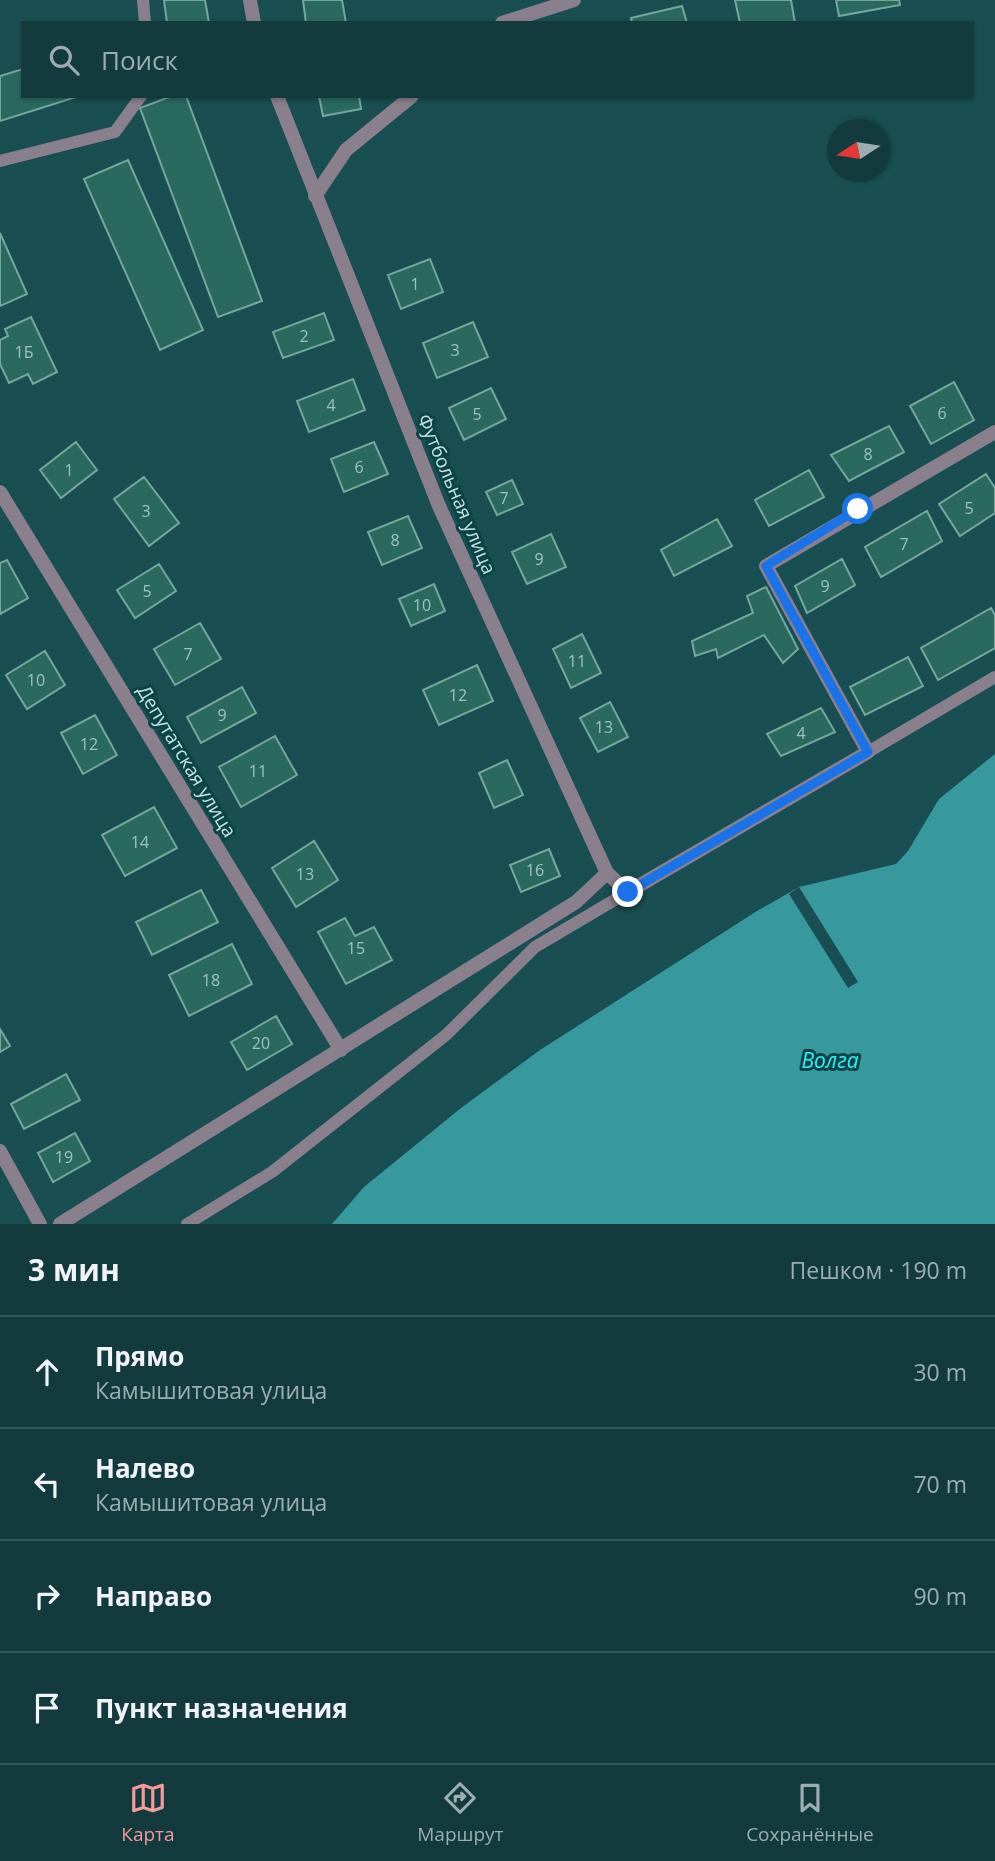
<!DOCTYPE html>
<html lang="ru">
<meta charset="utf-8">
<style>
:root{--surface:#133b3e;--page:#204649;--text:#f1f3f6;--muted:#9dadb0;--line:#325558;--accent:#f59b9a}
body{margin:0;font-family:"Open Sans",sans-serif;background:var(--page);color:var(--text)}
.compass{position:absolute;left:827px;top:119px;width:63px;height:63px;border-radius:50%;background:var(--surface);box-shadow:0 2px 5px #0004;rotate:258deg}
.stop{position:absolute;width:21px;height:21px;margin:-16px;border:5px solid #1a73e8;border-radius:50%;background:#fff}
.stop.end{background:#1a73e8;border-color:#fff;box-shadow:0 2px 7px #0008}
.list{margin:0;padding:0;list-style:none}
h2{display:flex;justify-content:space-between;align-items:center;height:91px;margin:0;padding:0 28px;font-size:30px}
h2 small{font-size:23px;font-weight:400;color:var(--muted)}
.list li{display:grid;grid-template-columns:46px 1fr auto;gap:21px;align-items:center;box-sizing:border-box;height:112px;padding:0 28px;border-top:2px solid var(--line)}
.list b{display:block;font-size:26px;white-space:nowrap}
.list p{margin:0;font-size:23px;white-space:nowrap;color:var(--muted)}
.list em{font-size:23px;font-style:normal;color:var(--muted)}
.icon{flex:none;width:38px;height:38px;fill:none;stroke:currentColor;stroke-width:2;stroke-linecap:round;stroke-linejoin:round}
.map{position:relative;flex:none;width:995px;height:1224px;overflow:hidden}
.search{position:absolute;background:var(--surface);box-shadow:0 2px 5px #0004;left:21px;right:21px;top:21px;height:77px;display:flex;align-items:center;gap:18px;box-sizing:border-box;padding:0 24px;border-radius:0px;color:var(--muted);font-size:26px}
.sheet{height:539px;background:var(--surface)}
nav{display:flex;justify-content:space-around;align-items:center;box-sizing:border-box;height:98px;border-top:2px solid var(--line);background:var(--surface);font-size:19px;color:var(--muted)}
nav a{display:grid;justify-items:center;gap:4px}
nav .on{color:var(--accent)}
.map>svg:first-child{display:block}
.water{fill:#37999e}
.pier{fill:#194f52}
.building{fill:#2a695e;stroke:#75a79d;stroke-width:2}
.lines{fill:none;stroke-linecap:round;stroke-linejoin:round}
.service{stroke:#8a7f8d;stroke-width:12}
.minor{stroke:#8a7f8d;stroke-width:14}
.route{stroke:#1a73e8;stroke-width:9}
.labels{text-anchor:middle;dominant-baseline:central;stroke-width:6;stroke-linejoin:round;paint-order:stroke}
.number-label{font-size:16px;fill:#9fc2c0}
.street-label{font-size:19px;fill:#c6e0e1;stroke:#0a4447}
.water-label{font-size:21px;font-style:italic;fill:#2ef1fa;stroke:#0a4447}
</style>
<div class="map">
<svg width="995" height="1224" viewBox="0 0 995 1224">
<rect width="100%" height="100%" fill="#194f52"/>
<path class="water" d="M995 754V1224H332L364 1187 461 1108 540 1050 757 911 799 887 896 864 908 851 939 799Z"/>
<path class="pier" d="M799 887 858 982 848 988 789 894Z"/>
<path class="building" d="M164 0H205L209 23H167Z
M303 0H342L346 23H306Z
M735 0H791L795 23H740Z
M836 0H899L900 5 839 16Z
M682 6 687 23H632L631 18Z
M23 69V96L76 97 0 121V76Z
M172 96H186L262 301 218 317 140 108Z
M319 96H359L361 109 323 116Z
M128 160 203 330 160 350 84 179Z
M0 233 27 294 0 306Z
M430 259 443 292 401 309 388 275Z
M324 313 334 340 283 358 273 332Z
M31 317 57 372 33 384 28 374 9 383 0 364V340L8 336 5 329Z
M473 322 488 357 437 378 423 343Z
M353 379 365 410 309 432 297 401Z
M954 382 974 420 931 444 910 406Z
M491 388 506 419 464 440 449 408Z
M889 426 904 452 849 481 831 455Z
M76 442 97 470 61 498 40 470Z
M374 442 388 474 344 492 331 459Z
M809 470 824 497 769 526 755 500Z
M986 474 995 488V513L960 536 939 504Z
M144 477 179 523 149 546 114 499Z
M512 480 523 504 497 515 486 492Z
M927 511 942 541 881 577 865 547Z
M408 516 422 548 382 565 368 532Z
M717 519 732 546 674 576 661 550Z
M551 534 566 567 527 584 512 552Z
M842 559 855 585 807 613 795 586Z
M7 560 28 598 0 614V563Z
M159 564 176 591 135 618 117 590Z
M434 584 445 611 411 626 399 599Z
M766 587 798 649 783 663 764 635 718 658 716 649 695 656 692 641 753 613 747 596Z
M991 608 995 615V648L938 680 921 648Z
M200 623 221 659 175 685 154 649Z
M582 634 601 673 571 688 553 649Z
M45 651 65 685 27 709 6 675Z
M908 657 923 686 865 715 850 687Z
M477 665 493 701 439 725 423 690Z
M242 687 256 713 201 743 187 717Z
M610 702 628 737 598 752 580 718Z
M821 708 835 732 781 756 767 734Z
M95 715 117 755 83 774 61 733Z
M275 736 297 775 241 807 219 767Z
M507 760 523 795 494 808 479 773Z
M154 807 177 848 125 876 102 835Z
M314 841 338 880 296 907 272 868Z
M549 849 560 876 521 892 510 865Z
M201 890 218 922 152 955 136 922Z
M345 918 355 936 374 927 392 960 346 984 318 932Z
M232 944 252 984 189 1016 169 975Z
M276 1016 292 1044 247 1070 231 1042Z
M0 1029 10 1046 0 1052Z
M66 1074 80 1100 24 1129 11 1104Z
M75 1133 90 1161 53 1182 38 1153Z"/>
<g class="lines">
<path class="service" d="M143 0 145 23
M0 161 115 132 141 96
M868 752 995 677
M187 1224 272 1172 446 1035 535 947 628 892"/>
<path class="minor" d="M250 0 254 23
M502 23 574 0
M277 96 439 506 607 873 628 892 868 752 766 566 995 432
M315 196 346 150 412 96
M0 492 341 1050
M0 1151 40 1224
M60 1224 576 902 607 873"/>
</g>
<g class="lines">
<path class="route" d="M628 892 868 752 766 566 858 509"/>
</g>
<g class="labels">
<g class="number-label">
<text x="415" y="284">1</text>
<text x="304" y="336">2</text>
<text x="455" y="350">3</text>
<text x="24" y="352">1Б</text>
<text x="331" y="405">4</text>
<text x="942" y="413">6</text>
<text x="477" y="414">5</text>
<text x="868" y="454">8</text>
<text x="359" y="467">6</text>
<text x="69" y="470">1</text>
<text x="504" y="498">7</text>
<text x="969" y="508">5</text>
<text x="146" y="511">3</text>
<text x="395" y="540">8</text>
<text x="904" y="544">7</text>
<text x="539" y="559">9</text>
<text x="825" y="586">9</text>
<text x="147" y="591">5</text>
<text x="422" y="605">10</text>
<text x="188" y="654">7</text>
<text x="577" y="661">11</text>
<text x="36" y="680">10</text>
<text x="458" y="695">12</text>
<text x="222" y="715">9</text>
<text x="604" y="727">13</text>
<text x="801" y="733">4</text>
<text x="89" y="744">12</text>
<text x="258" y="771">11</text>
<text x="140" y="842">14</text>
<text x="535" y="870">16</text>
<text x="305" y="874">13</text>
<text x="356" y="948">15</text>
<text x="211" y="980">18</text>
<text x="261" y="1043">20</text>
<text x="64" y="1157">19</text>
</g>
<g class="street-label">
<text transform="translate(457 494) rotate(67)">Футбольная улица</text>
<text transform="translate(187 761) rotate(59)">Депутатская улица</text>
</g>
<g class="water-label">
<text x="830" y="1060">Волга</text>
</g>
</g>
</svg>
<svg class="compass" viewBox="-18 -18 36 36"><path d="M0-13l5 13h-10z" fill="#e53935"/><path d="M0 13l5-13h-10z" fill="#9dadb0"/></svg>
<div class="stop" style="left:858px;top:509px"></div>
<div class="stop end" style="left:628px;top:892px"></div>
<div class="search"><svg class="icon" aria-label="search" viewBox="0 0 24 24"><circle cx="10" cy="10" r="6"/><path d="M15 15l6 6"/></svg>Поиск</div>
</div>
<section class="sheet">
<h2>3 мин<small>Пешком · 190 m</small></h2>
<ul class="list">
<li><svg class="icon" aria-label="ahead" viewBox="0 0 24 24"><path d="M12 20V5M6 11l6-6 6 6"/></svg><div><b>Прямо</b><p>Камышитовая улица</p></div><em>30 m</em></li>
<li><svg class="icon" aria-label="left" viewBox="0 0 24 24"><path d="M17 20v-9H6M10 6l-5 5 5 5"/></svg><div><b>Налево</b><p>Камышитовая улица</p></div><em>70 m</em></li>
<li><svg class="icon" aria-label="right" viewBox="0 0 24 24"><path d="M7 20v-9h11M14 6l5 5-5 5"/></svg><div><b>Направо</b></div><em>90 m</em></li>
<li><svg class="icon" aria-label="arrive" viewBox="0 0 24 24"><path d="M6 21V4h12l-3 4 3 4H6"/></svg><div><b>Пункт назначения</b></div></li>
</ul>
</section>
<nav>
<a class="on"><svg class="icon" aria-label="map" viewBox="0 0 24 24"><path d="M3 6l6-2 6 2 6-2v14l-6 2-6-2-6 2zM9 4v14M15 6v14"/></svg>Карта</a>
<a><svg class="icon" aria-label="directions" viewBox="0 0 24 24"><path d="M12 3l9 9-9 9-9-9zM9 14v-3h6M13 9l2 2-2 2"/></svg>Маршрут</a>
<a><svg class="icon" aria-label="saved" viewBox="0 0 24 24"><path d="M7 4h10v16l-5-4-5 4z"/></svg>Сохранённые</a>
</nav>
